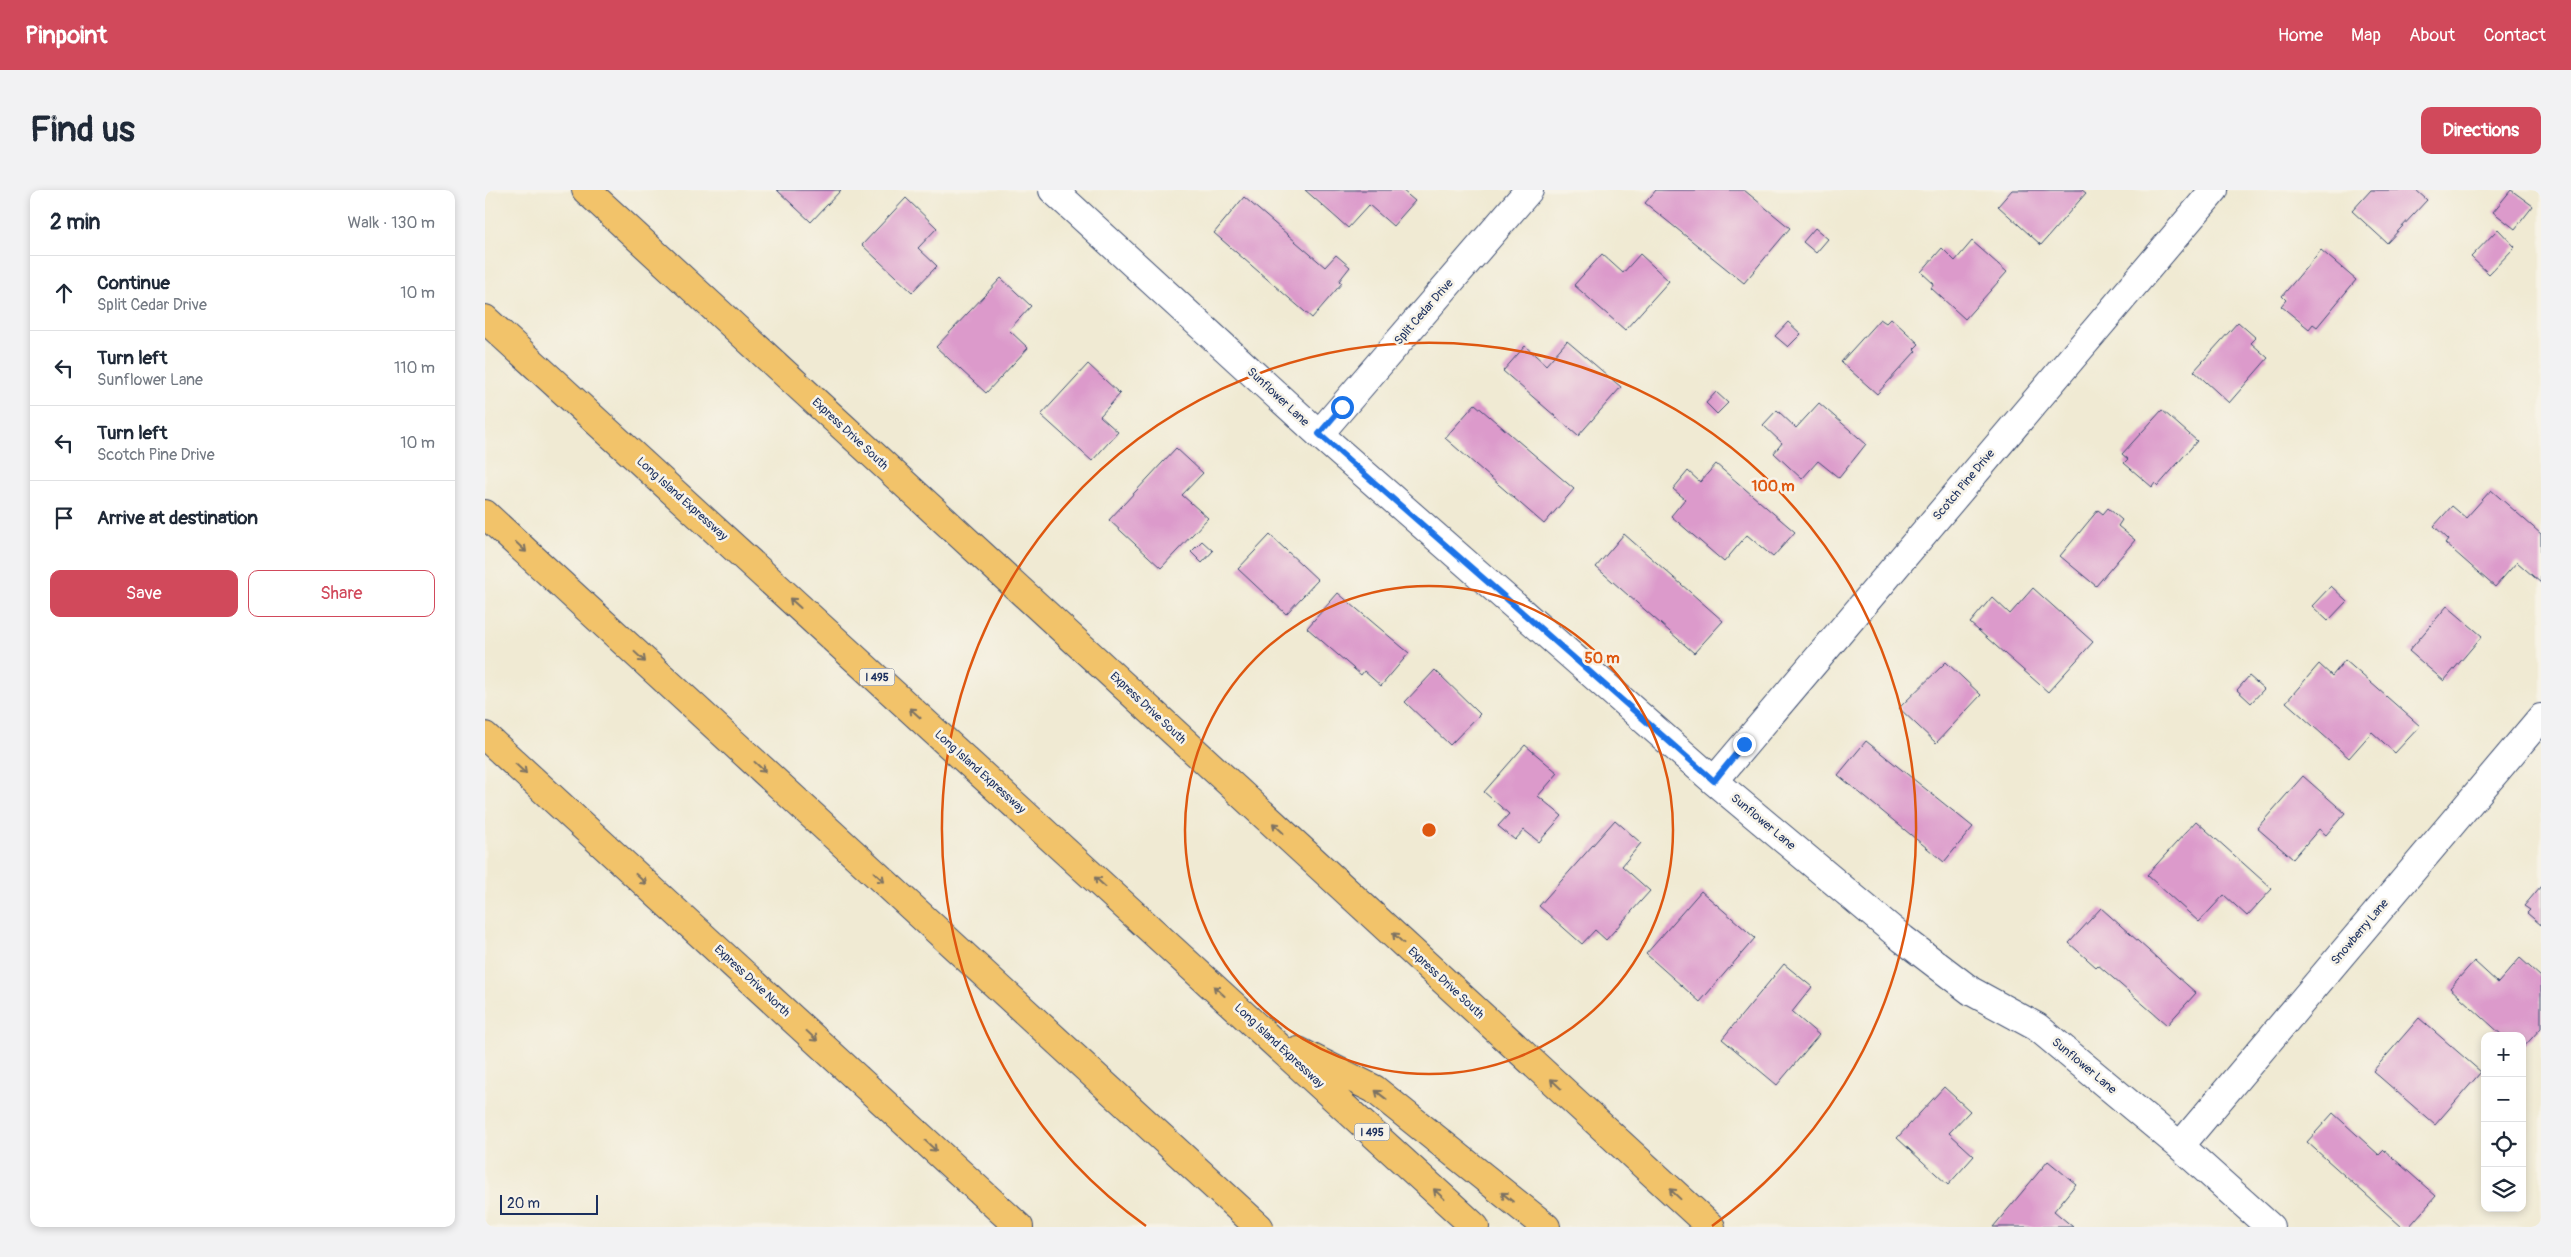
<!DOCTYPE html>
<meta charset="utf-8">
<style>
:root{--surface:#fff;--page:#f2f2f3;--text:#1f2937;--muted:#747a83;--line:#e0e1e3;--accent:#d1495b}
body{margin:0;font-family:Pangolin,sans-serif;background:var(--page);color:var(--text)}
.controls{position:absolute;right:15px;bottom:15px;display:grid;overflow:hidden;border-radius:10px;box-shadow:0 2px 8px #0003}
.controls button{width:45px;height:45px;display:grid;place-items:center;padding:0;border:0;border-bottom:1px solid var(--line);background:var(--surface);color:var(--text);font:25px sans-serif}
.scale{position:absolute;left:15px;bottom:12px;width:98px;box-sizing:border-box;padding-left:5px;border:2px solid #1b2f5e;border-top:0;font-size:14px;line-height:18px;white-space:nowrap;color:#1b2f5e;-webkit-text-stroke:4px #f7f3e8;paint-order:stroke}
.stop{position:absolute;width:15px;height:15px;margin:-11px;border:4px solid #1a73e8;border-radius:50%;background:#fff}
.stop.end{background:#1a73e8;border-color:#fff;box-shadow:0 1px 5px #0008}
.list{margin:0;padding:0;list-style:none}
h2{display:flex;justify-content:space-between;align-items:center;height:65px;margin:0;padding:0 20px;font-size:21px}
h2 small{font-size:16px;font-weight:400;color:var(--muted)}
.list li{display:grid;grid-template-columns:32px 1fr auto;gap:15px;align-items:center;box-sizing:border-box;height:75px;padding:0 20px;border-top:1px solid var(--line)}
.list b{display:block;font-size:19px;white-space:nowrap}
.list p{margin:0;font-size:16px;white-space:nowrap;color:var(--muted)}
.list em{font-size:16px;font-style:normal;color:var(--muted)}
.actions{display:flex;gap:10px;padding:15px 20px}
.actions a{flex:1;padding:11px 0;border:1px solid var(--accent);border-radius:10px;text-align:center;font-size:18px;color:var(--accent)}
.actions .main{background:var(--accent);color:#fff}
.icon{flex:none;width:28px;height:28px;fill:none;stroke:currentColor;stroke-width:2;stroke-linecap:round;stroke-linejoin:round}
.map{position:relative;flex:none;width:2056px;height:1037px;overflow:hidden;border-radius:10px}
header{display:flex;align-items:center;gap:30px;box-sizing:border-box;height:70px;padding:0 25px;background:var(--accent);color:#fff}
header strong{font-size:24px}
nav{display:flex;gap:28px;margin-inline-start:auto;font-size:18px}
.intro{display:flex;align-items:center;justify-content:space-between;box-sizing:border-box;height:120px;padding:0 30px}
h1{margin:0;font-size:35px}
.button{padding:12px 22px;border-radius:10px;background:var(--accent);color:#fff;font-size:18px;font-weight:700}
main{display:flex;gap:30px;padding:0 30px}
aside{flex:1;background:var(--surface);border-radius:10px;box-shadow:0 2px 8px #0003}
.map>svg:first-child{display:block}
.building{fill:#dc9acb}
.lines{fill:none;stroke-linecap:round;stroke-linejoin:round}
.minor-casing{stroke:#3b4b70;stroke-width:30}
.major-casing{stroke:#3b4b70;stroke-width:30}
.highway-casing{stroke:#3b4b70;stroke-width:30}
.minor{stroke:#fff;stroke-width:28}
.major{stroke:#f2c36a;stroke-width:28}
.highway{stroke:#f2c36a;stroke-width:28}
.oneway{stroke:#7c7263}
.route{stroke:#1a73e8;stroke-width:6}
.ring{fill:none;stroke:#de5710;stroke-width:2.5}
.labels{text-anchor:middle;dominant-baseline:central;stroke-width:5;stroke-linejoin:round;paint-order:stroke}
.shield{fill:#f7f3e8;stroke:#5d6a87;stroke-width:1}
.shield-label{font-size:11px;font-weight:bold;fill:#1b2f5e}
.street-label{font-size:12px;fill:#1b2f5e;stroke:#f7f3e8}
.centre{fill:#de5710;stroke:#f7f3e8;stroke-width:2.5}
.ring-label{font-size:15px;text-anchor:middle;font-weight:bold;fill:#de5710;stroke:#f7f3e8;stroke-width:5;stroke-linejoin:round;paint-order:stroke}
</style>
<header>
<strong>Pinpoint</strong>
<nav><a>Home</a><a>Map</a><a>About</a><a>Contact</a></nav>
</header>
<div class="intro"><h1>Find us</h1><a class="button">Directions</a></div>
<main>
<aside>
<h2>2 min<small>Walk · 130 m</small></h2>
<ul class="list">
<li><svg class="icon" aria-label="ahead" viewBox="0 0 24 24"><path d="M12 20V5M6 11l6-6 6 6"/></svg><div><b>Continue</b><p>Split Cedar Drive</p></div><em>10 m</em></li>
<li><svg class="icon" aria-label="left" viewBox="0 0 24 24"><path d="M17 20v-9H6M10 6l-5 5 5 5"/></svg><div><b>Turn left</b><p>Sunflower Lane</p></div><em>110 m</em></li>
<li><svg class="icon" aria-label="left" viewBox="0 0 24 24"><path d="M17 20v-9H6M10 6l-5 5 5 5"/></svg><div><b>Turn left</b><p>Scotch Pine Drive</p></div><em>10 m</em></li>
<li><svg class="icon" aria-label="arrive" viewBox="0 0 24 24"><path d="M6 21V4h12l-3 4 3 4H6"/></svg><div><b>Arrive at destination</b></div></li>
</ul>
<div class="actions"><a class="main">Save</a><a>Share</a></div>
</aside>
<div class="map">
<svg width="2056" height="1037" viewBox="0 0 2056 1037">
<rect width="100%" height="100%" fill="#f7f3e8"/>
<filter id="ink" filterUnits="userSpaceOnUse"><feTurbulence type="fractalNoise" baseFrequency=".02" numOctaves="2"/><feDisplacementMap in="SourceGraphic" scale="10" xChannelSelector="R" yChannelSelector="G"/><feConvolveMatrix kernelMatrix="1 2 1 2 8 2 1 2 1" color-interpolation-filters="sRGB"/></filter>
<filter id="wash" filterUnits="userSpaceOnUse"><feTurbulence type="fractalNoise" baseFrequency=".0096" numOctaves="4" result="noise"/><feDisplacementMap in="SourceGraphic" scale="20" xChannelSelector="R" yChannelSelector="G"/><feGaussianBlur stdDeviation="1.12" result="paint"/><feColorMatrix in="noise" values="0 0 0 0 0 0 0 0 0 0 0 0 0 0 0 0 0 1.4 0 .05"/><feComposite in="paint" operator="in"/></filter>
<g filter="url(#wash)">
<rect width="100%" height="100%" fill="#f0ead3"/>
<g id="blocks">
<path class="building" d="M292 0H356L326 32Z
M820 0H917L930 11 908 36 884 15 863 38Z
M1171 0H1259L1305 38 1259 93 1160 13Z
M1527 0H1597L1601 3 1556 55 1513 16Z
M1886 0H1931L1942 10 1902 53 1867 21Z
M2026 0 2048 16 2030 39 2008 22Z
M759 7 840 77 851 65 865 77 854 91 857 93 827 128 729 43Z
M421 8 452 38 433 58 452 76 427 102 377 55Z
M1330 38 1343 49 1331 63 1318 52Z
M2013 39 2030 57 2004 84 1986 67Z
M1487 51 1522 82 1480 129 1446 98 1449 94 1436 82 1457 58 1470 71Z
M1836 60 1871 90 1832 137 1828 134 1824 139 1796 116 1801 110 1797 106Z
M1117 64 1138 83 1155 64 1184 91 1140 140 1089 95Z
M516 88 546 116 524 140 543 158 501 203 451 157Z
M1406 128 1434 154 1429 159 1431 161 1392 204 1356 172 1395 129 1401 133Z
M1303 132 1316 144 1303 157 1290 146Z
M1753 132 1771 148 1766 153 1783 168 1744 213 1709 181Z
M1082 151 1136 197 1093 246 1018 181 1040 156 1061 175Z
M603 174 635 204 615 226 633 242 607 271 556 225Z
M1231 202 1243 213 1232 224 1221 213Z
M1334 213 1381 254 1354 288 1333 271 1317 289 1289 263 1297 253 1278 235 1292 220 1311 238Z
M990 214 1089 299 1059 334 960 248Z
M1677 220 1712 251 1673 296 1670 293 1667 297 1639 273 1643 269 1637 264Z
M691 258 718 283 697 305 723 328 676 378 624 330Z
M1231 274 1310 342 1288 367 1262 345 1239 372 1186 326 1200 309 1188 299 1203 281 1215 292Z
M2006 300 2056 344V393L2032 372 2010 397 1960 353 1963 349 1949 336 1967 316 1981 328Z
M1623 318 1637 330 1633 336 1650 350 1611 396 1575 366 1613 320 1618 324Z
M1139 344 1238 431 1209 463 1111 377Z
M785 345 833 390 801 424 753 379Z
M717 351 728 361 717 373 706 362Z
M1846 396 1862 411 1843 431 1827 416Z
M1548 398 1608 452 1563 502 1485 433 1507 407 1525 424Z
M853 403 924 463 896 496 879 481 876 485 822 438Z
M1962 416 1997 446 1959 491 1924 461Z
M1860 470 1935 536 1910 563 1887 542 1864 568 1801 512 1834 474 1847 486Z
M1461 472 1496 505 1451 553 1414 518Z
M950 480 995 524 965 555 920 512Z
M1764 486 1779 499 1766 513 1752 500Z
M1381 551 1488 637 1459 672 1353 585Z
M1040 555 1073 583 1053 606 1077 626 1054 652 1039 640 1030 650 1013 636 1024 624 999 602Z
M1818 586 1860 623 1841 645 1834 639 1808 669 1772 638Z
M1130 630 1156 653 1137 676 1165 701 1121 750 1110 740 1097 754 1054 716Z
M1711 631 1787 699 1762 726 1739 705 1714 732 1662 685Z
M2056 696V735L2042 723 2045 720 2039 716Z
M1216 701 1270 748 1215 812 1161 764Z
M1616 718 1711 803 1682 835 1613 775 1611 777 1584 753Z
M2035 768 2056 787V838L2037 859V846H2018L1965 798 1989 771 2013 793Z
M1299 774 1327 797 1307 822 1334 845 1292 895 1237 849Z
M1934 828 1996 882 1950 935 1888 881Z
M1459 897 1485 921 1464 943 1489 966 1463 995 1412 948Z
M1848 923 1894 965 1899 960 1951 1006 1924 1037H1917L1822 952Z
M1563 971 1591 994 1569 1021 1588 1037H1508Z"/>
</g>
</g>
<g filter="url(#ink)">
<use href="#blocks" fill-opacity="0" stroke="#3b4b70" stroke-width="1"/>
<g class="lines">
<g class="minor-casing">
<path id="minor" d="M568 0 834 244 1229 591 1418 749 1486 801 1552 837 1695 956 1785 1037
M834 244 1044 0
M1229 591 1729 0
M1695 956 2056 528"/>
</g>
<g class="major-casing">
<path id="major" d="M101 0 1226 1037
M0 546 534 1037"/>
</g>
<g class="highway-casing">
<path id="highway" d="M0 129 990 1037
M0 324 774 1037
M813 861 889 899 1061 1037"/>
</g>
<use href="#minor" class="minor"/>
<use href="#major" class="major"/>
<use href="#highway" class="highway"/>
</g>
<defs><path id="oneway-shaft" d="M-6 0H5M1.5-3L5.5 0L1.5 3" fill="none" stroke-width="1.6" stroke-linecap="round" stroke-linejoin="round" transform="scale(1.25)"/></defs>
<g class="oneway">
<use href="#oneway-shaft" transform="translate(36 357) rotate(43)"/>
<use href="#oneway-shaft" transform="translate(310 413) rotate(-138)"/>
<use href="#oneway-shaft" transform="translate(155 467) rotate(43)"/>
<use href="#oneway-shaft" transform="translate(430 523) rotate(-138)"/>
<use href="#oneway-shaft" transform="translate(275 577) rotate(43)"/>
<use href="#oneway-shaft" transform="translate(36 579) rotate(43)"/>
<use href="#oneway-shaft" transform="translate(793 638) rotate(-137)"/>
<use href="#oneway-shaft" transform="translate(394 687) rotate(43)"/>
<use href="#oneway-shaft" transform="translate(156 689) rotate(43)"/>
<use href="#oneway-shaft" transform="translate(615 692) rotate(-138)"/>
<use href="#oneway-shaft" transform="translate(913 748) rotate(-137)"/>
<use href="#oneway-shaft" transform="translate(734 801) rotate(-138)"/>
<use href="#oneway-shaft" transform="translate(327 846) rotate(43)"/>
<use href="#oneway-shaft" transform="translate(1071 894) rotate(-137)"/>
<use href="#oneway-shaft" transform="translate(896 905) rotate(-142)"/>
<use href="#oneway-shaft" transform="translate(446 956) rotate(43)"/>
<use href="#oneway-shaft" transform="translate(954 1004) rotate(-137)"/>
<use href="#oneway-shaft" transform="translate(1190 1004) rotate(-137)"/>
<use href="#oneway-shaft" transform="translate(1022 1007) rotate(-142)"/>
</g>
</g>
<g class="lines" filter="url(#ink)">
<path class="route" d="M857 217 834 244 1229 591 1259 554"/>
</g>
<g class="ring">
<circle cx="944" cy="640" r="244"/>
<path d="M661 1036A487 487 0 1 1 1227 1036"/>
</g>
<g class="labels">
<g class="shield">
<rect x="374.5" y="478.5" width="35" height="17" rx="4"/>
<rect x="869.5" y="933.5" width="35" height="17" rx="4"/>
</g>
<g class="shield-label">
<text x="392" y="487">I 495</text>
<text x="887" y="942">I 495</text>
</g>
<g class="street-label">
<text transform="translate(939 122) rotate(-49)">Split Cedar Drive</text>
<text transform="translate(793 207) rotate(43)">Sunflower Lane</text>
<text transform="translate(365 244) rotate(43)">Express Drive South</text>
<text transform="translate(1479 295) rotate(-50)">Scotch Pine Drive</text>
<text transform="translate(197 309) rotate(42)">Long Island Expressway</text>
<text transform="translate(663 518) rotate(43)">Express Drive South</text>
<text transform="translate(495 582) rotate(42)">Long Island Expressway</text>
<text transform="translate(1278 632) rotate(40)">Sunflower Lane</text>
<text transform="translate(1875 742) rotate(-50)">Snowberry Lane</text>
<text transform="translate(267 791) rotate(43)">Express Drive North</text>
<text transform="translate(961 793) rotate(43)">Express Drive South</text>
<text transform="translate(794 856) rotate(43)">Long Island Expressway</text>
<text transform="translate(1599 876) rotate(40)">Sunflower Lane</text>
</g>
</g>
<circle cx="944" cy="640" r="8" class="centre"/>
<g class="ring-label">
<text x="1288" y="301">100 m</text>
<text x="1117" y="473">50 m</text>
</g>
</svg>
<div class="controls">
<button>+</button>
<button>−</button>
<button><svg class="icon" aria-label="locate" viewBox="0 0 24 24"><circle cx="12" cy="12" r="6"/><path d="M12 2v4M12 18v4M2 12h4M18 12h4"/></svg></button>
<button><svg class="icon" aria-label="layers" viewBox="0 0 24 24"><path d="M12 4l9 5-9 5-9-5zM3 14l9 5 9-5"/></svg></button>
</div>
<div class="scale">20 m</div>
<div class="stop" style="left:857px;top:217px"></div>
<div class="stop end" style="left:1259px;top:554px"></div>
</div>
</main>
